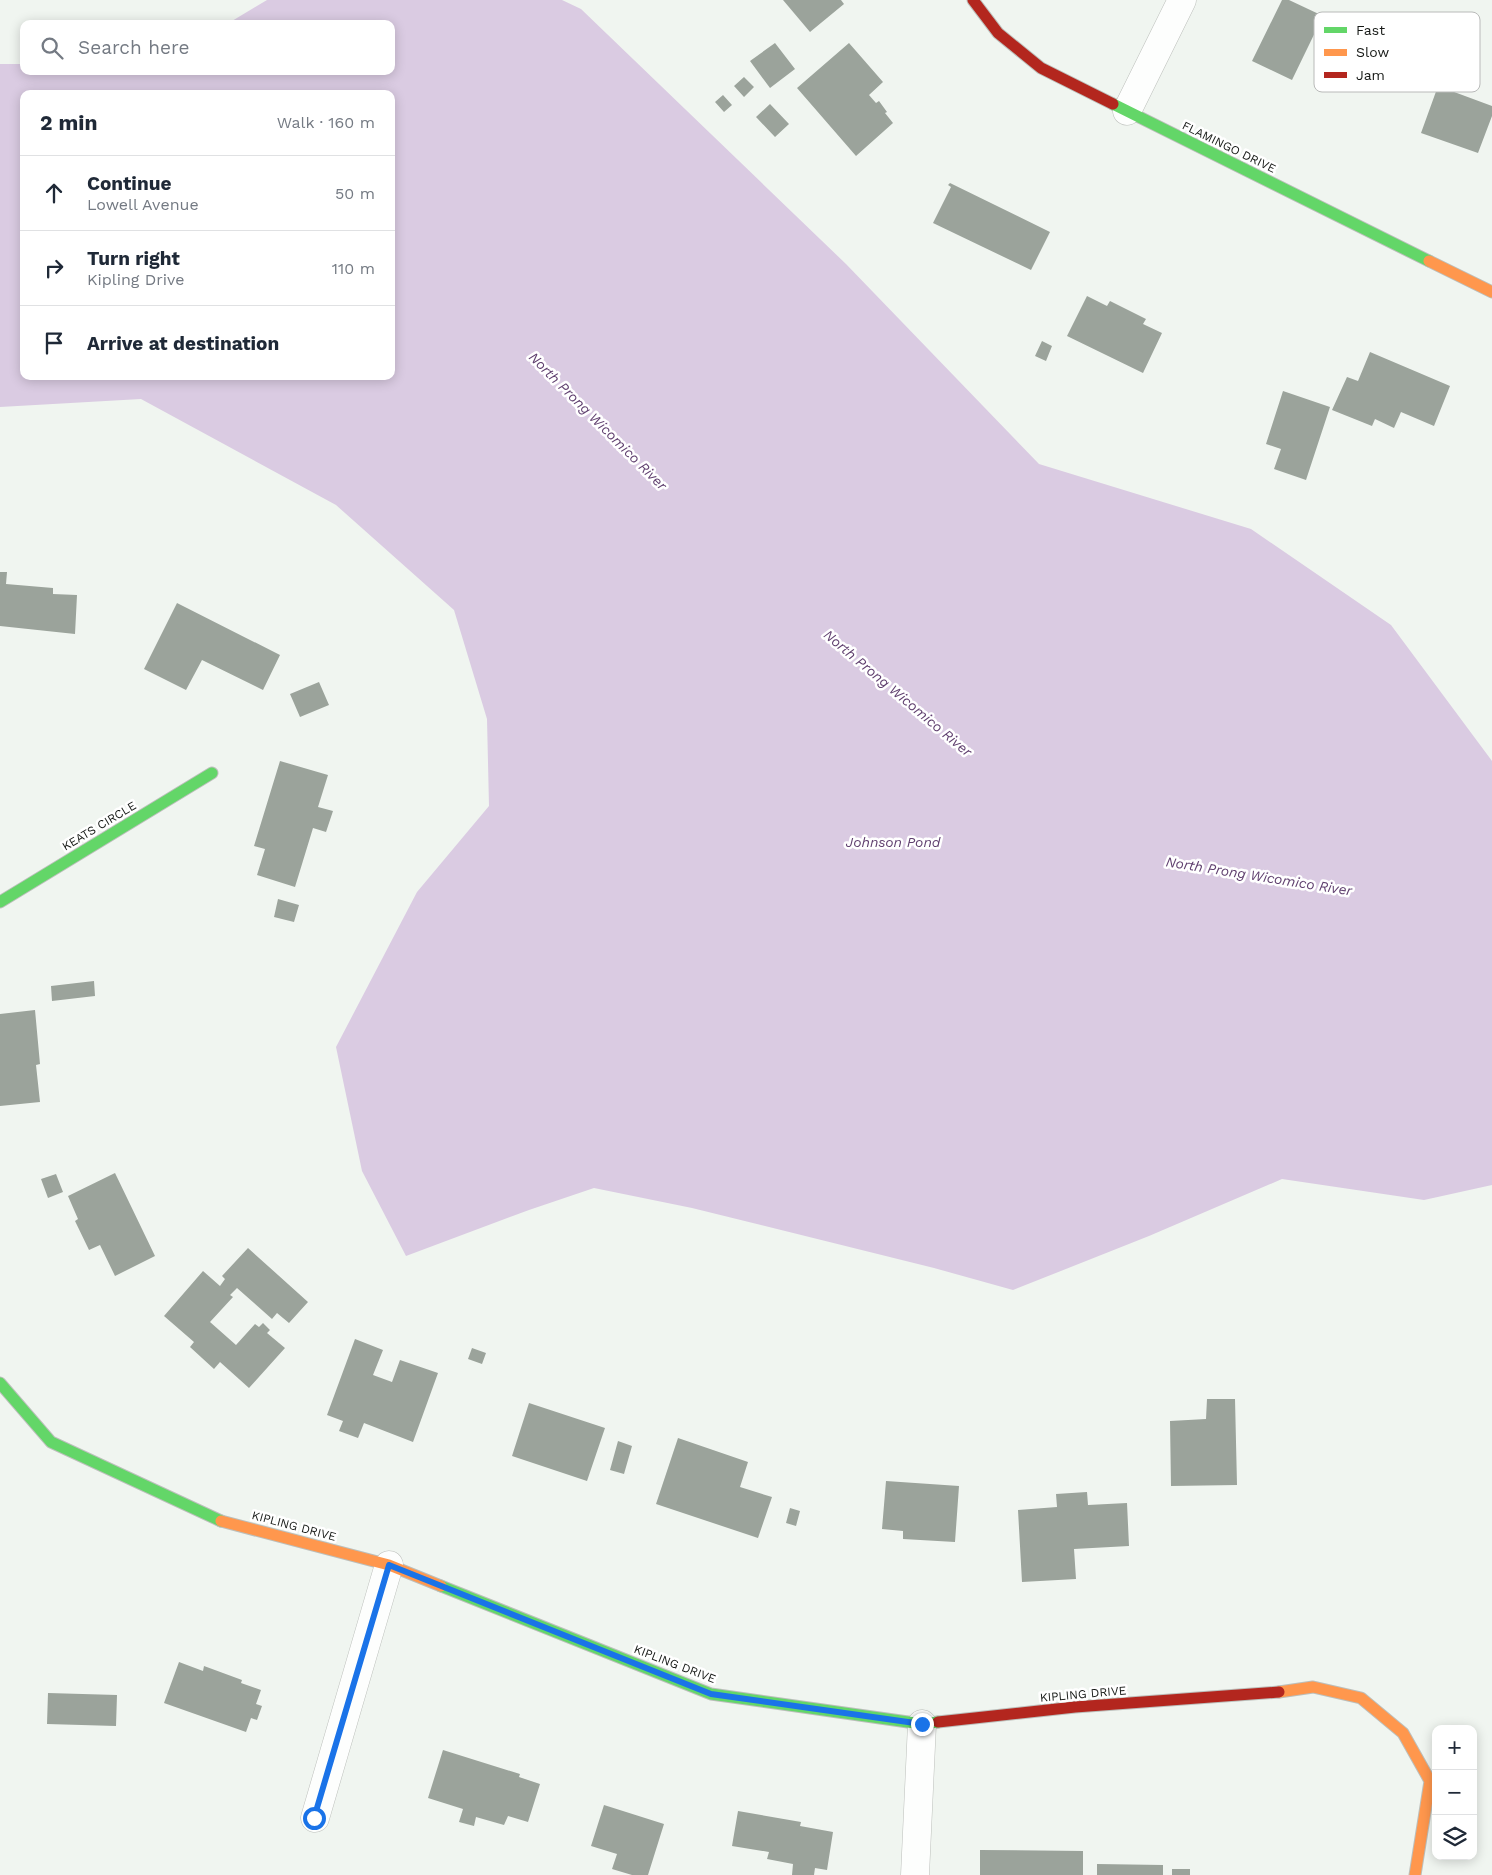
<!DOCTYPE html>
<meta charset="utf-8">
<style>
:root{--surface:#fff;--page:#f2f2f3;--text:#1f2937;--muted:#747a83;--line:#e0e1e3}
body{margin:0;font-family:"Work Sans",sans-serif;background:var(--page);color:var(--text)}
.controls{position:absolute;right:15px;bottom:15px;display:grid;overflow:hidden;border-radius:10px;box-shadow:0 2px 12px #0003}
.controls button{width:45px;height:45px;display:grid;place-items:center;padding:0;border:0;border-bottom:1px solid var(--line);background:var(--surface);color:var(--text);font:25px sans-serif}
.stop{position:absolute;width:15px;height:15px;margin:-11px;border:4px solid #1a73e8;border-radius:50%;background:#fff}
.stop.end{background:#1a73e8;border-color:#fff;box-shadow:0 1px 5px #0008}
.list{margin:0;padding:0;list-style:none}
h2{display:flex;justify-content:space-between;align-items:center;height:65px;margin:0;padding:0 20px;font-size:21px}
h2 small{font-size:16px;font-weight:400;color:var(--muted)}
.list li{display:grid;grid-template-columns:32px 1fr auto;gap:15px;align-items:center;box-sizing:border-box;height:75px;padding:0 20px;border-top:1px solid var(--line)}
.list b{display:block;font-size:19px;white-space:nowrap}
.list p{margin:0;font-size:16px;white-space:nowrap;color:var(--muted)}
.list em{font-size:16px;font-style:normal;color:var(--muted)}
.icon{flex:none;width:28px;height:28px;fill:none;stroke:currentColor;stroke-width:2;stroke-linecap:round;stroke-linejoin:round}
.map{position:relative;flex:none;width:1492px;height:1875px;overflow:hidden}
.search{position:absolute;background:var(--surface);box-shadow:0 2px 12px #0003;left:20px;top:20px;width:375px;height:55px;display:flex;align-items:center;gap:12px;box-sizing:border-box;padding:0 18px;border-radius:10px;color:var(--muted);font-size:19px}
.panel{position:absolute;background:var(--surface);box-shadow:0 2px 12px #0003;left:20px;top:90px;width:375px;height:290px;border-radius:10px}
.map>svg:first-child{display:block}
.water{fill:#dacbe2;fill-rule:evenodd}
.building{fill:#9ba39b}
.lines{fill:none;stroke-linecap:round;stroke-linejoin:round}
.street-casing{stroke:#bcbfbb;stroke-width:29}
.fast-casing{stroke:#bcbfbb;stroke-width:13}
.slow-casing{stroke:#bcbfbb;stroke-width:13}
.jam-casing{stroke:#bcbfbb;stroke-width:13}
.street{stroke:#fdfefd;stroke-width:28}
.fast{stroke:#63d668;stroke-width:11}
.slow{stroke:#ff974d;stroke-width:11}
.jam{stroke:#b3261e;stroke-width:11}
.route{stroke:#1a73e8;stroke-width:6}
.labels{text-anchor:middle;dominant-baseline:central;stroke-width:5;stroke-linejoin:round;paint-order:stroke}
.street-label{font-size:12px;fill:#151815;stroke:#fff}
.water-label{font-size:14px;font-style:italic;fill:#60406f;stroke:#fff}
.key{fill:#fff;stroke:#b9bab9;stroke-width:1}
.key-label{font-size:14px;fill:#151815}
</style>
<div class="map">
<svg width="1492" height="1875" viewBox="0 0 1492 1875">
<rect width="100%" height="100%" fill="#f0f5f0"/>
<path class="water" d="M267 0H562L581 9 846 264 1039 464 1251 529 1391 625 1492 761V1185L1424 1200 1282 1179 1149 1236 1013 1290 934 1268 692 1208 594 1188 529 1210 406 1256 362 1171 336 1047 417 892 489 806 487 719 454 610 336 505 141 399 0 407V64H24V71H391V24H227ZM24 94H391V376H24Z"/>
<path class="building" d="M783 0H841L844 4 810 32Z
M1282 0H1289L1323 16 1292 80 1252 61Z
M775 43 795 69 770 88 750 61Z
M849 43 883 82 869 95 876 103 879 101 887 112 885 113 893 123 856 156 797 88Z
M744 77 754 87 744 97 734 86Z
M1438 86 1492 106V116L1478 153 1421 133Z
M723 95 732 105 724 112 715 102Z
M770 104 789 124 775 137 756 117Z
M950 183 1050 232 1031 270 933 223 951 187 948 185Z
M1087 296 1107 306 1110 301 1146 319 1143 324 1162 333 1143 373 1067 336Z
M1042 341 1052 346 1046 361 1035 356Z
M1370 352 1450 386 1434 426 1401 412 1394 428 1375 419 1372 426 1332 410 1347 377 1358 381Z
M1283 391 1330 407 1306 480 1274 469 1281 449 1266 444Z
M0 572H7L6 584 53 588V594L77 595 75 634 0 626Z
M177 603 280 655 263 690 202 660 186 690 144 669Z
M319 682 329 705 300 717 290 694Z
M280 761 328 775 318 807 333 811 326 832 313 828 295 887 257 875 265 849 254 846Z
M278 899 299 905 294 922 274 917Z
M94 981 95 996 52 1001 51 986Z
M35 1010 40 1064 36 1065 40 1102 0 1106V1014Z
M115 1173 155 1256 115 1276 100 1245 89 1250 75 1221 78 1219 68 1196Z
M56 1174 63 1192 48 1198 41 1179Z
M248 1248 308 1302 289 1323 277 1313 272 1319 237 1288 230 1295 233 1297 210 1322 236 1345 255 1324 259 1327 263 1323 270 1330 267 1333 285 1348 249 1388 220 1362 214 1369 190 1347 194 1342 164 1316 203 1271 220 1286 225 1279 222 1276Z
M355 1339 383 1350 373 1375 392 1382 400 1360 438 1373 413 1442 364 1423 358 1438 339 1431 343 1421 327 1415Z
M472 1348 486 1353 482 1364 468 1359Z
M1207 1399H1235L1237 1485 1171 1486 1170 1421 1206 1419Z
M529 1403 605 1428 587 1481 512 1456Z
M678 1438 748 1462 740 1487 772 1497 758 1538 656 1504Z
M618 1441 632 1446 624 1474 610 1470Z
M886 1481 959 1486 955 1542 903 1539V1531L882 1529Z
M1087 1492 1088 1505 1127 1503 1129 1546 1074 1549 1076 1579 1022 1582 1018 1510 1057 1507 1056 1494Z
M790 1508 800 1511 796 1526 786 1523Z
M179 1662 203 1671 204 1666 242 1680 241 1683 261 1690 256 1704 262 1706 257 1720 251 1718 246 1732 164 1703Z
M48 1693 117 1695 116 1726 47 1724Z
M443 1750 520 1774 519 1777 540 1784 528 1822 508 1816 504 1825 476 1817 474 1826 459 1822 463 1809 428 1798Z
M604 1805 664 1824 648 1875H632L612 1869 617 1854 591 1846Z
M738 1811 801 1822 800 1826 833 1832 827 1870 815 1868 814 1875H792L793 1864 767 1859 769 1852 732 1846Z
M980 1850 1083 1851V1875H980Z
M1097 1864 1163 1865V1875H1097Z
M1172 1869H1190V1875H1172Z"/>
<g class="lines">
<g class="street-casing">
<path id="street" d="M1127 111 1182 0
M315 1818 389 1565
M915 1875 922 1724"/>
</g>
<g class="fast-casing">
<path id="fast" d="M1113 104 1429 261
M0 902 212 773
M0 1383 51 1442 221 1521
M441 1586 711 1694 922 1724 938 1722"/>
</g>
<g class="slow-casing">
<path id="slow" d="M1429 261 1492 292
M221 1521 389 1565 441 1586
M1279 1692 1313 1687 1361 1698 1403 1733 1430 1781 1415 1875"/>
</g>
<g class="jam-casing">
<path id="jam" d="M973 0 998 33 1041 68 1113 104
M938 1722 1075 1707 1279 1692"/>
</g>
<use href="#street" class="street"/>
<use href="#fast" class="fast"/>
<use href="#slow" class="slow"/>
<use href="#jam" class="jam"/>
</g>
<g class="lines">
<path class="route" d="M314 1818 389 1565 711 1694 922 1724"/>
</g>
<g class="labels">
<g class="street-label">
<text transform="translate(1229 147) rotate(26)">FLAMINGO DRIVE</text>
<text transform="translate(99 826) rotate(-31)">KEATS CIRCLE</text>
<text transform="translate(294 1526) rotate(15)">KIPLING DRIVE</text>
<text transform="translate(675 1664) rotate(21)">KIPLING DRIVE</text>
<text transform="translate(1083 1694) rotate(-5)">KIPLING DRIVE</text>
</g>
<g class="water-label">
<text transform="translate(598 421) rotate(45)">North Prong Wicomico River</text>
<text transform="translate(898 693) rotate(40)">North Prong Wicomico River</text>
<text x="893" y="842">Johnson Pond</text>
<text transform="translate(1259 876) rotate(9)">North Prong Wicomico River</text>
</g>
</g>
<rect x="1314" y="12" width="166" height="80" rx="8" class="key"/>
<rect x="1324" y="27" width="23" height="6" fill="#63d668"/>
<rect x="1324" y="49" width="23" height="7" fill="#ff974d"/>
<rect x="1324" y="72" width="23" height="6" fill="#b3261e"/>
<g class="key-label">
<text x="1356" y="35">Fast</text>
<text x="1356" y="57">Slow</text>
<text x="1356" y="80">Jam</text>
</g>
</svg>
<div class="controls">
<button>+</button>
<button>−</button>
<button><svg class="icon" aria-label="layers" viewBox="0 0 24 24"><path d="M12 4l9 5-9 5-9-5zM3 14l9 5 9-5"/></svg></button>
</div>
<div class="stop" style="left:314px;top:1818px"></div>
<div class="stop end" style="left:922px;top:1724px"></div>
<div class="search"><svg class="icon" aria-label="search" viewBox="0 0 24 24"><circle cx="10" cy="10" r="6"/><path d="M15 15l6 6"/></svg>Search here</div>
<section class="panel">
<h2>2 min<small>Walk · 160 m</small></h2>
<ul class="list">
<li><svg class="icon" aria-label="ahead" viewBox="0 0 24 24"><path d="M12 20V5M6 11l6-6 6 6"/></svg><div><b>Continue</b><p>Lowell Avenue</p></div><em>50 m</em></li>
<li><svg class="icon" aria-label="right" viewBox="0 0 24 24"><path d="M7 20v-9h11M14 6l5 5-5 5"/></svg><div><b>Turn right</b><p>Kipling Drive</p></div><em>110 m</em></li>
<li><svg class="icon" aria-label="arrive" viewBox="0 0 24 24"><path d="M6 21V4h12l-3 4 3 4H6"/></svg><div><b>Arrive at destination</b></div></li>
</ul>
</section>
</div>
